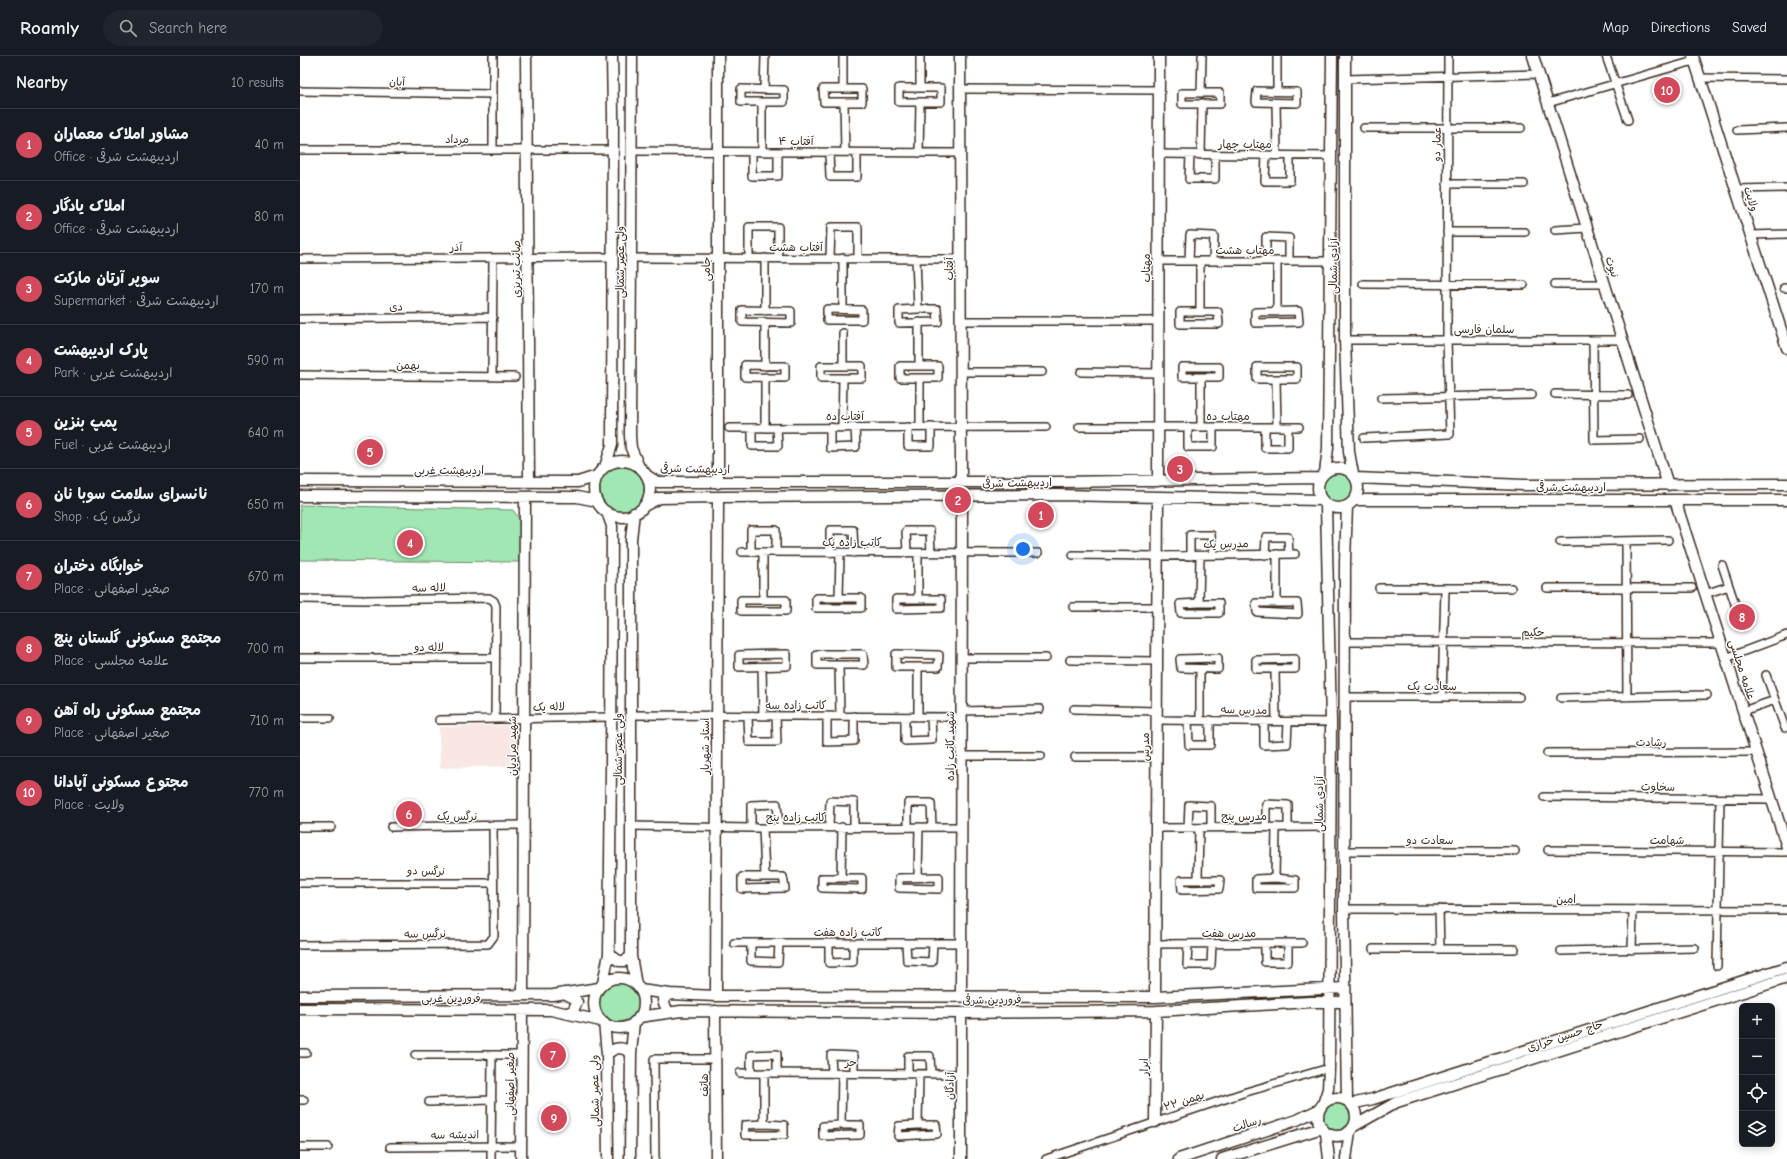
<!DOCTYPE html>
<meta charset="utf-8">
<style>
:root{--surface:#171b24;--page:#20242c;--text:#f1f3f6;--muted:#9ea1a6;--line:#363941;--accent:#d1495b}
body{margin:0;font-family:"Comic Neue","Playpen Sans Arabic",sans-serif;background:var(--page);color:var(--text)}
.controls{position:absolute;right:12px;bottom:12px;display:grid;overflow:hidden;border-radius:6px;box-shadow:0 2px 10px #0003}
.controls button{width:36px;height:36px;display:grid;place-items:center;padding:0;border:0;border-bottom:1px solid var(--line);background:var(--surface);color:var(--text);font:20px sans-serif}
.you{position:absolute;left:723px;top:493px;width:14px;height:14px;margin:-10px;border:3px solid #fff;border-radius:50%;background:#1a73e8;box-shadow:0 0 0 6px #1a73e833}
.badge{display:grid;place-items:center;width:26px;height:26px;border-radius:50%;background:var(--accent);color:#fff;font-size:13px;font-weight:700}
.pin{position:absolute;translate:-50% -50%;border:2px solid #fff;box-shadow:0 1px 4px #0006}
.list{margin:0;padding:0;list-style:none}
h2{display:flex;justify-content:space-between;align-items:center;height:52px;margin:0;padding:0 16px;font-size:17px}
h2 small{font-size:13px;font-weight:400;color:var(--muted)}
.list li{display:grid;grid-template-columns:26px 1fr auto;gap:12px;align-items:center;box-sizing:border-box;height:72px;padding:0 16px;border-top:1px solid var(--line)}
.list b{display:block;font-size:15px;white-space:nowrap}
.list p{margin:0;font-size:13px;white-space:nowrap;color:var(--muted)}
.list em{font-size:13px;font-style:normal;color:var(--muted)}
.icon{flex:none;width:22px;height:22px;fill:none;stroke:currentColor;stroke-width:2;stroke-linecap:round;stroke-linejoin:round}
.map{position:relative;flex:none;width:1487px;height:1103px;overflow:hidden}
header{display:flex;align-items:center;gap:24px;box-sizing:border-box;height:56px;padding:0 20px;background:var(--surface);border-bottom:1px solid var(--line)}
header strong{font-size:19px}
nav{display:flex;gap:22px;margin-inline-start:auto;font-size:14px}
.search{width:280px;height:36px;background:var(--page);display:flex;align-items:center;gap:10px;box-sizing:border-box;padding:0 14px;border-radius:22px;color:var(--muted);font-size:15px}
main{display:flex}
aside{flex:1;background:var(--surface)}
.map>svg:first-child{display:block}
.built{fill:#f8e7e2}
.green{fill:#a1e7b4;stroke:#6e8869}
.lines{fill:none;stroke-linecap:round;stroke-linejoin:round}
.street-casing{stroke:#3b2a1e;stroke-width:10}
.secondary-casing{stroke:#3b2a1e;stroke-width:13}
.street{stroke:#fff;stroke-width:7}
.secondary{stroke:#fff;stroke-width:10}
.labels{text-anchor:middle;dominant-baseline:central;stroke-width:3;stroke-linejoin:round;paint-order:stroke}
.street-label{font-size:11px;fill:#3b2a1e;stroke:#fff}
</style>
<header>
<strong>Roamly</strong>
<div class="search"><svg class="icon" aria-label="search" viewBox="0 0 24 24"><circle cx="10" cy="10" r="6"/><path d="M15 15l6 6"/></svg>Search here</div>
<nav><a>Map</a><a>Directions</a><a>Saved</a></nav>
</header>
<main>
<aside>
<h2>Nearby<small>10 results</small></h2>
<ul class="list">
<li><span class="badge">1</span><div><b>مشاور املاک معماران</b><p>Office · اردیبهشت شرقی</p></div><em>40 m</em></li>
<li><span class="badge">2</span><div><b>املاک یادگار</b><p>Office · اردیبهشت شرقی</p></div><em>80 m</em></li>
<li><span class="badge">3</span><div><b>سوپر آرتان مارکت</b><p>Supermarket · اردیبهشت شرقی</p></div><em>170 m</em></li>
<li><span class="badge">4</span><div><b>پارک اردیبهشت</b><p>Park · اردیبهشت غربی</p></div><em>590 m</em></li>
<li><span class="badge">5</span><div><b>پمپ بنزین</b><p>Fuel · اردیبهشت غربی</p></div><em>640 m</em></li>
<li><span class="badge">6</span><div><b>نانسرای سلامت سوبا نان</b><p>Shop · نرگس یک</p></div><em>650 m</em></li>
<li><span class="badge">7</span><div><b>خوابگاه دختران</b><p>Place · صغیر اصفهانی</p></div><em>670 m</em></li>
<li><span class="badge">8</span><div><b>مجتمع مسکونی گلستان پنج</b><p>Place · علامه مجلسی</p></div><em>700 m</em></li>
<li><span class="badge">9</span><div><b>مجتمع مسکونی راه آهن</b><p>Place · صغیر اصفهانی</p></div><em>710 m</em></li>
<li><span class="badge">10</span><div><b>مجتوع مسکونی آپادانا</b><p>Place · ولایت</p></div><em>770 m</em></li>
</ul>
</aside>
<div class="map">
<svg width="1487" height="1103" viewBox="0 0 1487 1103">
<rect width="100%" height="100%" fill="#fff"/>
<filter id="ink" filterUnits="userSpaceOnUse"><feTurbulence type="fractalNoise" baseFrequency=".025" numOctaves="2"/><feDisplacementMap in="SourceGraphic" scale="8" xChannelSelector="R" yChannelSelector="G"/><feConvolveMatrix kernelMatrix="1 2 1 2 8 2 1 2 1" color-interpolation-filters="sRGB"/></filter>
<g filter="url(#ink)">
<path class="built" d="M218 669 219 710 140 712 139 671Z"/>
<path class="green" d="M300 433a22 22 0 1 1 44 0a22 22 0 1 1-44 0Z
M1022 432a16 16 0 1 1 32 0a16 16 0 1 1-32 0Z
M0 449 213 454 220 464 219 506 0 504Z
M299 947a20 20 0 1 1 40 0a20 20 0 1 1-40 0Z
M1023 1061a14 14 0 1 1 28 0a14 14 0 1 1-28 0Z"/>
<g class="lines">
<g class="street-casing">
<path id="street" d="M543 0V33
M620 0V32
M1306 0 1328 64
M1399 22 1487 23
M1045 23 1239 18
M599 32H641V46H599Z
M441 33 484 34V46H441Z
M523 33H562V46H524Z
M660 33 859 34
M464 34 465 0
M0 35 193 38
M957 35 997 36V47L956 46Z
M977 35V0
M882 37H920V48H882Z
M901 37 902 0
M462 46V96
M544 46 545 96
M976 47 977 99
M1248 47 1394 5
M1064 72H1221
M1437 74 1487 72
M0 94H313
M193 94V0
M332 95 660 97
M452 96V120H478V96
M529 96 530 121H557V97
M619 97 620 46
M859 98 1031 100
M890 99 889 123H915V99
M901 99 902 47
M966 99 965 125H990V100
M1147 128H1224
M1435 133 1487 132
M1255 174 1287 172
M1147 176H1225
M1450 179 1487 178
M332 202 661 203
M449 202V171H478V202
M530 202 531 171H558V202
M543 202V253
M0 203 313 201
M616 203 618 253
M858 205H1031
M889 205 890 179 914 180 913 205
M900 205V256
M966 205V181L989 182V205
M1063 228 1224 229
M1255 228H1305
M1484 232H1487
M527 253 562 254V264H527Z
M618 253H637L638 266 599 267V254Z
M442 254 491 255V267L442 266Z
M465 255V202
M998 255 999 266 955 267V256Z
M880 256H918L919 268H880Z
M977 256V205
M0 263 193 261
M661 265H858
M1045 284H1323
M1293 284 1294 384 1340 383
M445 309 485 310V322L445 321Z
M465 310V266
M521 310H562V322H521Z
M543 310V277
M600 310H638V322H600Z
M619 310V266
M882 311H919V321H882Z
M957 311H997V323H957Z
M662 316H742
M781 316 858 317
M0 319 215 321
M192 321 193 202
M620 322V371
M976 323 977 371
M1255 338 1328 339
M1081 342 1232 339
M530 371V392L556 391 555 371
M542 371 543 322
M608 371V390H631V371
M779 371H999
M888 371V391H913V371
M901 371V321
M965 371V392H988V371
M429 372 746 371
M452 372V390H478L477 372
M465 372V321
M1064 382 1150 378 1147 284 1148 0
M1260 486 1368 484
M1326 486 1327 641
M442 496 738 497
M451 496V474H476V496
M463 496V544
M530 497V474H553L554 497
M607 497 606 475H630L631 497
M618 497V543
M773 499 857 500 995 498
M965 499 966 481H988L989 498
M890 500V479H911L913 499
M1422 509 1436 551
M1079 532H1211
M1247 532H1392
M1405 538 1429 530
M516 542H561V552H516Z
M539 542 540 497
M0 543 65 544 189 542 194 545 196 550 195 663
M596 543H641V552L596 553Z
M441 544H486V555H441Z
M899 547H919V557H881L880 548Z
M899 547 900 500
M956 547H997L998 558 957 556Z
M977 547V498
M773 551H857
M1044 586 1421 587
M487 598V610L439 611V599Z
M517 598H563L564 609H517Z
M596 598 639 599 638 611H596Z
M0 602H195
M662 602H746
M918 602V613L881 612 880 603Z
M1426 602 1487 579
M995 603V613H956V604Z
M770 604 857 605
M539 609 540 660
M462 611 463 660
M618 611V661
M975 614 976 665
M1466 619 1485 672
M1044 641H1219
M1142 641 1145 533
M1261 642 1407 639
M774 653 857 655
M662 655 740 653
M1443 655 1475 644
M330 659 662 661
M448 660 449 686H477L476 660
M527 660V686L554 685V660
M605 661V685L632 684 631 661
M0 662H30
M139 664 311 661
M857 664 1031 666
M888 664 889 689H910V664
M900 664V613
M964 665V689L987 688 988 666
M1247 697 1456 696
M661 700H741
M775 701H857
M1244 741 1472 743
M330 770 451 772 661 771
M0 771H31
M91 771 223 769
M529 771 530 745 554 746V771
M608 771V747H631L632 771
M966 771V748L988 749V771
M451 772V749L477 748 479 772
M463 772 465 821
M857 772 1031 771
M888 772 889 749 911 750V771
M1248 794 1487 796
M1044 795H1215
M442 821H483L485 832 442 833Z
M618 821 619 771
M639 821V833L599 832V822Z
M522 822H562V833L522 832Z
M541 822 542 771
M975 822 995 824V832H956V823Z
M975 822 976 771
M881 824H920L919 833 882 834Z
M898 824 899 772
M0 827H193
M1044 853 1487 854
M1139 853 1140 893
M434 887H661
M451 887V905L478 906 479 887
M529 887V907L553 906V887
M606 887 607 905 632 906 633 887
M856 888 1002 887
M888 888 887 909H911L912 888
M965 888V906H988V887
M0 889 188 888 194 880 193 770
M1073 893H1215
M1332 894 1333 854
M1261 895 1395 892
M1417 910 1420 743
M0 997H6
M115 999H222
M440 1017 662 1018
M451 1017V999L477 998V1017
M532 1017 531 999 554 1000V1017
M608 1018V1000H630L631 1018
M0 1044H4
M129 1046 192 1044
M464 1068 484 1069V1079H445V1069Z
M464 1068V1017
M541 1069H560V1079L523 1080V1070Z
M541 1069 542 1017
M618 1069H636L637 1078 598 1080 599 1070Z
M618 1069 619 1018
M0 1091H28
M90 1091 221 1090
M191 1103 192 999
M355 1103 354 1003H416
M746 1103 946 1036 1029 1012"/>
</g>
<g class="secondary-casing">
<path id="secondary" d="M226 0 229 426
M332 0 330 380 331 392 339 411
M660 0 661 426
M1045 0V284L1049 396 1053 418
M1233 0 1368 429
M1393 0 1487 292
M294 433a28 28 0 1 1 56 0a28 28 0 1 1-56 0Z
M305 411 312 389 313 58 312 0
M1018 432a20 20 0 1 1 40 0a20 20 0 1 1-40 0Z
M1025 417 1028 392 1032 0
M346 419 357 426H759L1020 422
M1056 422 1223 429 1487 428
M0 425 278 426 297 420
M858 425 859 0
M418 427V0
M0 440 277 441 297 445
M1054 444H1487
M1375 444 1487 791
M344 450 359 442 418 441 758 439 1021 444
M1047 450 1045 506 1044 853 1047 1045
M334 457 331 483V900L336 929
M309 898 319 905H325L331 900
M294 947a25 25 0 1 1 50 0a25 25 0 1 1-50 0Z
M303 927 309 898 311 713 312 470 307 456
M340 934 370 938 416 940 855 941 1045 932
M264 937 274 942 277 946 273 955 267 957
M223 939 225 441
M0 940 253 939 299 932
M416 940 418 441
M661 940 662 440
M855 941 858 441
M0 953 251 954 301 965
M415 955 416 1103
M368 956 363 945 364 942 370 938
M339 961 381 955 661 957 856 955 1010 946H1045
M304 966 307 998 308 1103
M307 998C315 991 322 990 331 997
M1018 1061a19 19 0 1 1 38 0a19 19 0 1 1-38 0Z
M1023 1048 1028 1033 1029 1012 1031 666 1026 449
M1051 1048 1073 1043 1487 911
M855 1066 856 955
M1054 1070 1097 1046 1487 922
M1026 1077 1029 1103
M221 1103 222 954
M330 1103 331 997 334 966
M661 1103V957
M879 1103 997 1064 1020 1053
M922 1103 1022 1072
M1046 1103 1050 1075"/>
</g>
<use href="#street" class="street"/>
<use href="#secondary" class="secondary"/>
</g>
</g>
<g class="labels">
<g class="street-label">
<text transform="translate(97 26) rotate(1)">آبان</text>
<text x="157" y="83">مرداد</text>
<text x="496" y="85">آفتاب ۴</text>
<text x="945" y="88">مهتاب چهار</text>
<text transform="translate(1137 88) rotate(-89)">عمار دو</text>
<text transform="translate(1451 143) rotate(72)">ولایت</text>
<text x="156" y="191">آذر</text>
<text x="496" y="191">آفتاب هشت</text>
<text x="945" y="194">مهتاب هشت</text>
<text transform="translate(320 206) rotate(-90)">ولی عصر شمالی</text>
<text transform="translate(1033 210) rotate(-90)">آزادی شمالی</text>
<text transform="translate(1312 211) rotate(72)">نبوت</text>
<text transform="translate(846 212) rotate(-90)">مهتاب</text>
<text transform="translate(216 213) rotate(-90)">صائب تبریزی</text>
<text transform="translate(406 213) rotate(-90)">جامی</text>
<text transform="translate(649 213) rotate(-90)">آفتاب</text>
<text transform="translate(96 251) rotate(-1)">دی</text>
<text x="1184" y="273">سلمان فارسی</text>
<text x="108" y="309">بهمن</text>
<text x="545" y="360">آفتاب ده</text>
<text x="928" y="360">مهتاب ده</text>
<text transform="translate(395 413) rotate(1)">اردیبهشت شرقی</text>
<text x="149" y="414">اردیبهشت غربی</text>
<text transform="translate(717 427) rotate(-1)">اردیبهشت شرقی</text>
<text x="1271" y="431">اردیبهشت شرقی</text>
<text x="552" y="486">کاتب زاده یک</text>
<text transform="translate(926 488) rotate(-1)">مدرس یک</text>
<text transform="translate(129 532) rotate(-1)">لاله سه</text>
<text x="1233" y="576">حکیم</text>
<text x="129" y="591">لاله دو</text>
<text transform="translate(1442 614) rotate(72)">علامه مجلسی</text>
<text x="1132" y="630">سعادت یک</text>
<text x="496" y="649">کاتب زاده سه</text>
<text transform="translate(249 651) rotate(-2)">لاله یک</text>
<text transform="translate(944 654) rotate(1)">مدرس سه</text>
<text x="1351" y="686">رشادت</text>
<text transform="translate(212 690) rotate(-90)">شهید مرادیان</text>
<text transform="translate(405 690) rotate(-90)">استاد شهریار</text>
<text transform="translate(650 690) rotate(-90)">شهید کاتب زاده</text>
<text transform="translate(845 691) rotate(-90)">مدرس</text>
<text transform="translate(318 693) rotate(-90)">ولی عصر شمالی</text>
<text transform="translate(1358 731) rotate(1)">سخاوت</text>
<text transform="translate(1019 748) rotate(-90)">آزادی شمالی</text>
<text x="157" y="760">نرگس یک</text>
<text x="944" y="760">مدرس پنج</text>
<text x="496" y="761">کاتب زاده پنج</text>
<text x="1130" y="784">سعادت دو</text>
<text x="1367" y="784">شهامت</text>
<text transform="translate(126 815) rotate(1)">نرگس دو</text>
<text x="1266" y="843">امین</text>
<text x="548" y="876">کاتب زاده هفت</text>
<text x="929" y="877">مدرس هفت</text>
<text transform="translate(125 878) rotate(-1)">نرگس سه</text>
<text x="151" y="942">فروردین غربی</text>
<text transform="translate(692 944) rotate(-1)">فروردین شرقی</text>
<text transform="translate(1265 980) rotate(-18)">حاج حسین خرازی</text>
<text x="551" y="1006">حر</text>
<text transform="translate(844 1011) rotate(-90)">ابرار</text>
<text transform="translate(210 1028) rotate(-90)">صغیر اصفهانی</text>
<text transform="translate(404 1029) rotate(-90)">هاتف</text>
<text transform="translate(650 1030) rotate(-89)">آزادگان</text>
<text transform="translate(295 1035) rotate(-91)">ولی عصر شمالی</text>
<text transform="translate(884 1045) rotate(-18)">۲۲ بهمن</text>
<text transform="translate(947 1068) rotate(-18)">رسالت</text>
<text transform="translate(155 1079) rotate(-1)">اندیشه سه</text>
</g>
</g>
</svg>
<div class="controls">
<button>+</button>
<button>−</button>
<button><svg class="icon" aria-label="locate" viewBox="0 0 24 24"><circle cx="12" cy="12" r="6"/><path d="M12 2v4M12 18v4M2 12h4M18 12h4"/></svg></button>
<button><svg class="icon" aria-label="layers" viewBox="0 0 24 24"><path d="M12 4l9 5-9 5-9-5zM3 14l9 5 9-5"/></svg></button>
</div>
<div class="you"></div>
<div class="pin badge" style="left:741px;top:459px">1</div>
<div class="pin badge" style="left:658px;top:444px">2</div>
<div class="pin badge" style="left:880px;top:413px">3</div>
<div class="pin badge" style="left:110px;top:487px">4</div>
<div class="pin badge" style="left:70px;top:396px">5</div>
<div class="pin badge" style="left:109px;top:758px">6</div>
<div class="pin badge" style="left:253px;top:999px">7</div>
<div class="pin badge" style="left:1442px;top:561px">8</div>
<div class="pin badge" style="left:254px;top:1062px">9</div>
<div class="pin badge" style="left:1367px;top:34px">10</div>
</div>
</main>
